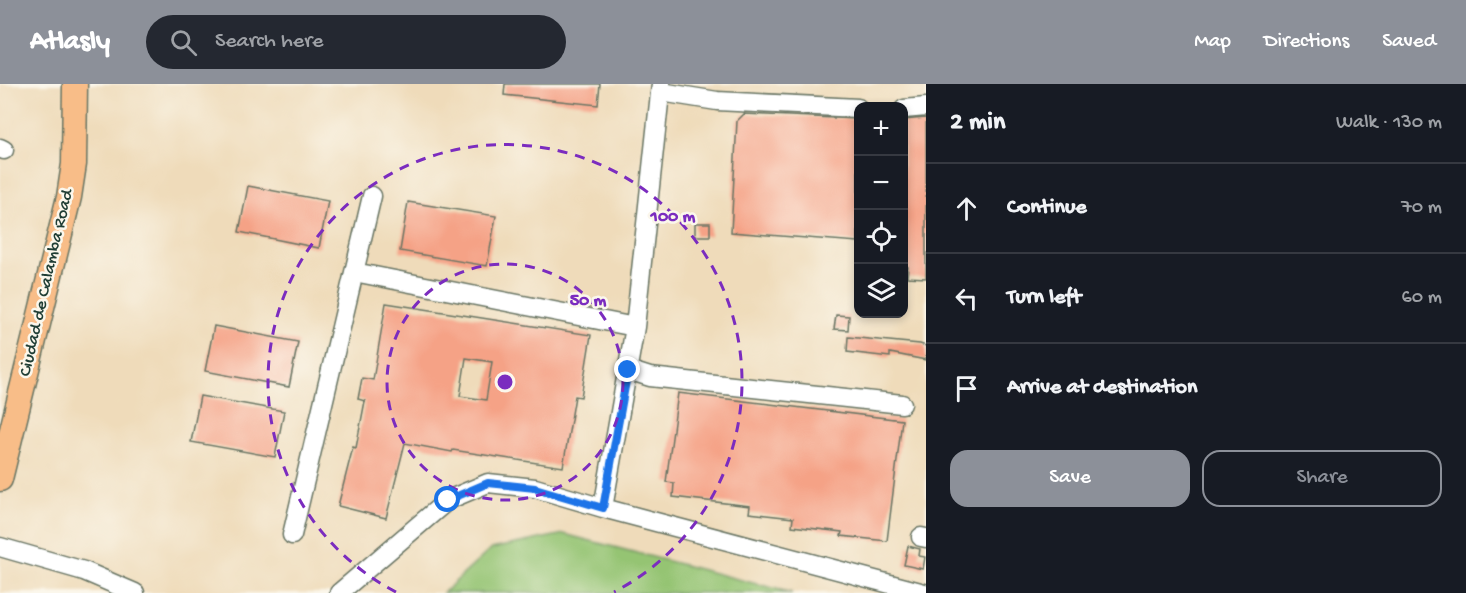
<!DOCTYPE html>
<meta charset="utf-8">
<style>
:root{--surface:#171b24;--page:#242831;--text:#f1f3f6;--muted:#9ea1a6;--line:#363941;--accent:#8c9099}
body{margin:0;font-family:"Gochi Hand",sans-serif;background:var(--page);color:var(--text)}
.controls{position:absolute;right:18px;top:18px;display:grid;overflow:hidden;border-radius:12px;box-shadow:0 3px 9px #0003}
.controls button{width:54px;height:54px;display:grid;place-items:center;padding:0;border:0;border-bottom:2px solid var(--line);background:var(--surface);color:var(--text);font:30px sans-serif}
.stop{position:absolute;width:18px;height:18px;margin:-14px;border:4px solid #1a73e8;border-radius:50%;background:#fff}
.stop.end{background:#1a73e8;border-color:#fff;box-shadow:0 2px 6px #0008}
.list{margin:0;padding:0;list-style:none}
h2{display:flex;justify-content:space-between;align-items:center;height:78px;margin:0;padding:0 24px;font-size:26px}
h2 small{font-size:20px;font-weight:400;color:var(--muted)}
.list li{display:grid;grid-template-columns:39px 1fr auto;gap:18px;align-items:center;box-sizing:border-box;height:90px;padding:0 24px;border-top:2px solid var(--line)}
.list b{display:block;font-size:22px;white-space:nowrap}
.list em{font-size:20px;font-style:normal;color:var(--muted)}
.actions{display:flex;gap:12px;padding:18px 24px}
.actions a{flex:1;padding:14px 0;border:2px solid var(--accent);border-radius:18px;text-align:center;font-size:21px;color:var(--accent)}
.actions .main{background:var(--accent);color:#fff}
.icon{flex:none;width:33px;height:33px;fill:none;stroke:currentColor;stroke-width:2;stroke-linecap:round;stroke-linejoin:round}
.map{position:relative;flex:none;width:926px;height:509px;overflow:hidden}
header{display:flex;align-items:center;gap:36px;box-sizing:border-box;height:84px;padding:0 30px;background:var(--accent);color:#fff}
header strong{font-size:28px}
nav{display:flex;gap:33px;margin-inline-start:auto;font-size:21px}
.search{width:420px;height:54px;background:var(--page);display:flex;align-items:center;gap:15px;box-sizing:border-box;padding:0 21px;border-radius:33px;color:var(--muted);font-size:22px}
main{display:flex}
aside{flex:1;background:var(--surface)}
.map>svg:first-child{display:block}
.green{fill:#95c473;stroke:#5a8054;stroke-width:1.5}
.building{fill:#f5a286;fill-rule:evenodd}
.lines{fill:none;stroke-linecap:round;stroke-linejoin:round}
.minor-casing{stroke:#687463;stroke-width:21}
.major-casing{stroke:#687463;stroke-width:27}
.minor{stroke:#fff;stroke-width:18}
.major{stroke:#f8bd88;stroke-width:24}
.route{stroke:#1a73e8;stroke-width:8}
.ring{fill:none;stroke:#7b2cbf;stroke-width:3;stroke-dasharray:10 8}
.labels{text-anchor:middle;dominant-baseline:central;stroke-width:5;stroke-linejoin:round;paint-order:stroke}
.street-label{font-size:18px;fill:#1f3d34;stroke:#fbf7ec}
.centre{fill:#7b2cbf;stroke:#fbf7ec;stroke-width:3}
.ring-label{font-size:18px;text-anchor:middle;font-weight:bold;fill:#7b2cbf;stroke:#fbf7ec;stroke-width:5;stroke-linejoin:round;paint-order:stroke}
</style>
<header>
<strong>Atlasly</strong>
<div class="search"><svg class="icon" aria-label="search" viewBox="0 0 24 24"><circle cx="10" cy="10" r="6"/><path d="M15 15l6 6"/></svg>Search here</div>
<nav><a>Map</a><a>Directions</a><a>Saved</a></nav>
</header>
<main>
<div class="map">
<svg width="926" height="509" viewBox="0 0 926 509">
<rect width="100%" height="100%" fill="#fbf7ec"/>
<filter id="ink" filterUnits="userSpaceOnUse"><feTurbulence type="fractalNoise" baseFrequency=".0167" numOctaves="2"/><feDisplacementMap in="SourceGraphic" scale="12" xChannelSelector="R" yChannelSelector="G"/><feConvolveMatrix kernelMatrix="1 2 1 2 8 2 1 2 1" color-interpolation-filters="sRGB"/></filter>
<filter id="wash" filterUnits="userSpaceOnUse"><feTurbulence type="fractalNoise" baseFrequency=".008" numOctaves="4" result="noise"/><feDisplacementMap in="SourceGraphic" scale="24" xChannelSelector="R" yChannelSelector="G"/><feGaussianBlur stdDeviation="1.35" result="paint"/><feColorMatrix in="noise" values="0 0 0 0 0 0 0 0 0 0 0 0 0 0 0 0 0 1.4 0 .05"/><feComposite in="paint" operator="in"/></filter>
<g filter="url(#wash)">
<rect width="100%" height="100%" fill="#efdbba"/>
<path class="green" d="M564 450 792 509H443L491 465Z"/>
<g id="blocks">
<path class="building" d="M505 0H600L598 21 504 11Z
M744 30 858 35V158L731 148 737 37Z
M926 34V194L907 193 908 183H903V36Z
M248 102 328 117 319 164 239 148Z
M408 118 496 132 487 182 400 167Z
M695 139H710V152H695Z
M386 219 591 251 581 313 575 312 563 383 453 366 452 368 405 359 386 434 338 422 353 363 356 364 365 317 358 315 362 294 373 296ZM466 274 492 278 486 316 460 312Z
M836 231 849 232 848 246 834 245Z
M214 242 298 258 289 303 205 287Z
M848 253 920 260 926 262V276L890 269V273L847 268Z
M678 309 902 336 887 457 841 452 842 448 792 442 793 434 749 429 750 422 673 413 674 399 666 398Z
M200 312 284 327 275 373 191 358Z
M908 462 920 465 919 472 925 473 923 485 904 481Z"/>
</g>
</g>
<g filter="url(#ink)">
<use href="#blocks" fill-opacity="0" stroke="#687463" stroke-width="1.5"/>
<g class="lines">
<g class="minor-casing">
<path id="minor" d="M661 8 717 17 858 24
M904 25 926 23
M0 64 4 66
M354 188 635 243
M628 286 650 293 902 320
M603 424 635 243 661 0
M292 451 372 112
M921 453 926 454
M0 463 84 487 135 509
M339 509 448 416 488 399 535 404 603 424 924 509"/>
</g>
<g class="major-casing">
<path id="major" d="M0 395 69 113 74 80 75 0"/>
</g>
<use href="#minor" class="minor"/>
<use href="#major" class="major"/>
</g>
</g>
<g class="lines" filter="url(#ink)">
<path class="route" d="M448 416 488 399 535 404 603 424 628 286"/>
</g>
<g class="ring">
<circle cx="505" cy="298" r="118"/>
<path d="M396 508A237 237 0 1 1 614 508"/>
</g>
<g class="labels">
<g class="street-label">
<text transform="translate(47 199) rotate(-77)">Ciudad de Calamba Road</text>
</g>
</g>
<circle cx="505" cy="298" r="9" class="centre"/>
<g class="ring-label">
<text x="673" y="137">100 m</text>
<text x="588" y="221">50 m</text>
</g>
</svg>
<div class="controls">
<button>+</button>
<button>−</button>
<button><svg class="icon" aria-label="locate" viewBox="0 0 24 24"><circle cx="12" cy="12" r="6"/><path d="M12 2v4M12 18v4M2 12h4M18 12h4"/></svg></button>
<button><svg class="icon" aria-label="layers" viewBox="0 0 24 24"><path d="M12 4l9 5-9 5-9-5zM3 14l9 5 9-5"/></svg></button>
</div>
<div class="stop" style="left:448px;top:416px"></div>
<div class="stop end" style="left:628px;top:286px"></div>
</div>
<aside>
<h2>2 min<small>Walk · 130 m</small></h2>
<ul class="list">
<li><svg class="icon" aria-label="ahead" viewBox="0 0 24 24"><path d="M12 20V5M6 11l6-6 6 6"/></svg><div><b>Continue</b></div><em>70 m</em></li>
<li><svg class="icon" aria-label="left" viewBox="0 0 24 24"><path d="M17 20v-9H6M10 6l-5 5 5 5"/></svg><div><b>Turn left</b></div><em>60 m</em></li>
<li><svg class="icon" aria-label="arrive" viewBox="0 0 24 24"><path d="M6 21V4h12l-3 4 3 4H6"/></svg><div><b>Arrive at destination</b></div></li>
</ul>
<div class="actions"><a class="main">Save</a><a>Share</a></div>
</aside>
</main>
